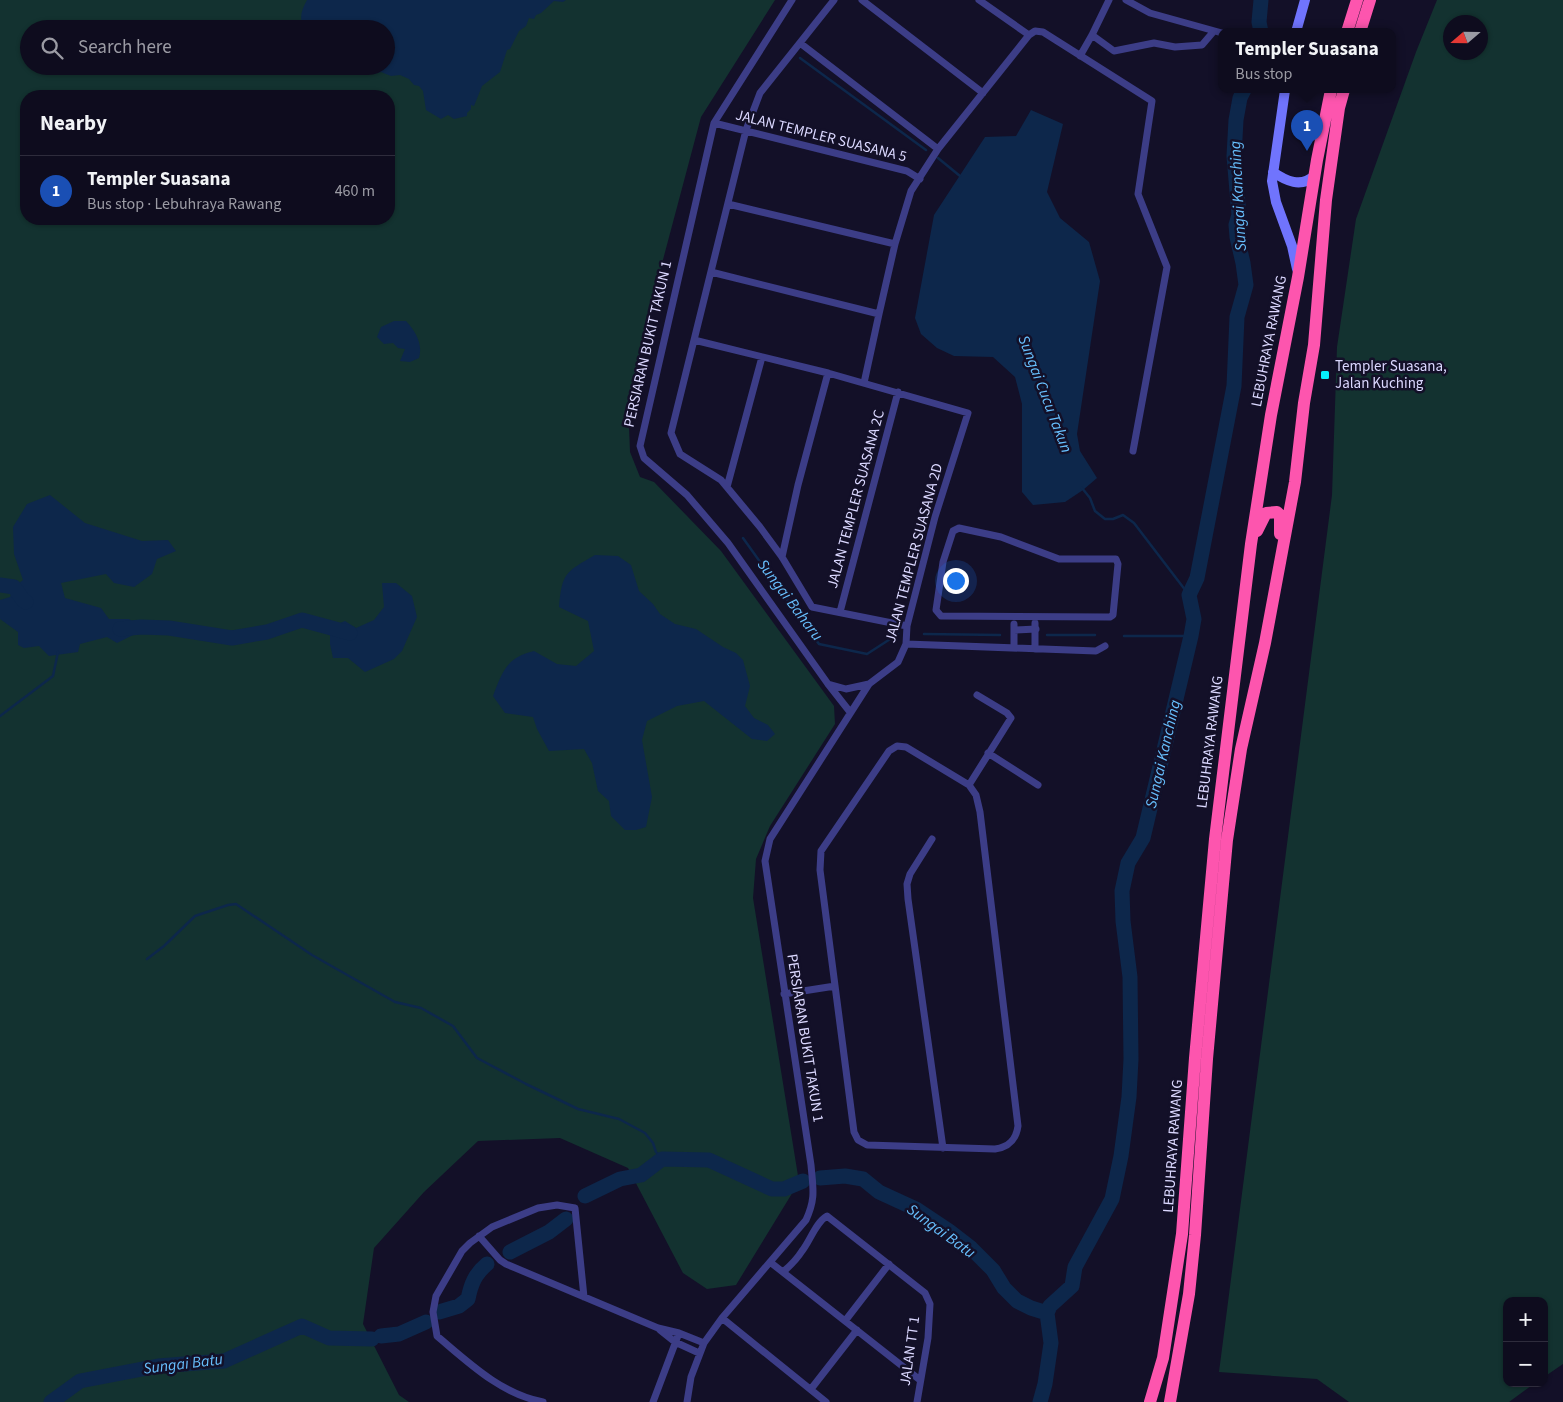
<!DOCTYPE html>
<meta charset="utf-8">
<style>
:root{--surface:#0e0c1e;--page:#171527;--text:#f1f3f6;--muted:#9b9ba4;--line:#2e2c3c;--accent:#d93025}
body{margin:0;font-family:"Source Sans 3",sans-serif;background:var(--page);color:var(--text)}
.controls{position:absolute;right:15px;bottom:15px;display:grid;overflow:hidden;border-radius:10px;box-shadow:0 1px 4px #0004}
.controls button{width:45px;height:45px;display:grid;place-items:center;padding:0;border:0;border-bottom:1px solid var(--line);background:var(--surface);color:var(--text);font:25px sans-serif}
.compass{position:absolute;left:1443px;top:15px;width:45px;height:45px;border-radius:50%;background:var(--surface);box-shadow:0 1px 4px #0004;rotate:250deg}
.you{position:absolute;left:955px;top:580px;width:18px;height:18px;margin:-12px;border:4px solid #fff;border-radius:50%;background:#1a73e8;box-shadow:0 0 0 8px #1a73e833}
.badge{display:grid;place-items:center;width:32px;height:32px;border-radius:50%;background:var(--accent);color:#fff;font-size:16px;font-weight:700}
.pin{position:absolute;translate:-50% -41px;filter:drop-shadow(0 1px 2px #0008)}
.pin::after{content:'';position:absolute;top:26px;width:18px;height:15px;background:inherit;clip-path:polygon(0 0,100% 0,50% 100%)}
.popup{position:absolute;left:1218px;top:28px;width:178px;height:65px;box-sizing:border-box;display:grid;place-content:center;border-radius:10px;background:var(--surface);filter:drop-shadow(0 1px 4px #0005);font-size:16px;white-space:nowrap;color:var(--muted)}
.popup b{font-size:19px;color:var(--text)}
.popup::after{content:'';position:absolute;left:50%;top:100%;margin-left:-10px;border:10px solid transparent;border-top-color:var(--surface)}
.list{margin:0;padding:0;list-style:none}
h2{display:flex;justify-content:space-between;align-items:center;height:65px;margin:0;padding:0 20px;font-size:21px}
h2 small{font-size:16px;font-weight:400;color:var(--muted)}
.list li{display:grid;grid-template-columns:32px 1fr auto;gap:15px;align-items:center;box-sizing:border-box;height:70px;padding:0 20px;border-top:1px solid var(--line)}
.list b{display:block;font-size:19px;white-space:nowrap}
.list p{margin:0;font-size:16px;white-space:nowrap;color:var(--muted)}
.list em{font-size:16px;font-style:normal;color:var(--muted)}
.icon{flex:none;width:28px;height:28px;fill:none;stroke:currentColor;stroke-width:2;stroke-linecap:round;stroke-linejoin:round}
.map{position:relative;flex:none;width:1563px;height:1402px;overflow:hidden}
.search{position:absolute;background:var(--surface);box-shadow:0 1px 4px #0004;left:20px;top:20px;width:375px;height:55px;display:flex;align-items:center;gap:12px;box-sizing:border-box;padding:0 18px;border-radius:28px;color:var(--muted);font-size:19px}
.panel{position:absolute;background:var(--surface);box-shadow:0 1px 4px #0004;left:20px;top:90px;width:375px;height:135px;border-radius:20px}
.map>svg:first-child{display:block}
.green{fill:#133230;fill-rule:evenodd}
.water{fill:#0d274b}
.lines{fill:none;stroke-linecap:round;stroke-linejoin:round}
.stream{stroke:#0d274b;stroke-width:2.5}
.river{stroke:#0d274b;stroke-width:15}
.street{stroke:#3c3d87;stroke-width:7}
.secondary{stroke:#7074fd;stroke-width:10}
.highway{stroke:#fd55ae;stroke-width:12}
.poi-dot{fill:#06f0fc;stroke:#131028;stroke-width:2}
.labels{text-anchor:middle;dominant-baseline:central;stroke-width:5;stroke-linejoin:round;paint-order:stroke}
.street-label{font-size:15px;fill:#dbd8ff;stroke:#131028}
.poi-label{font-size:15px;fill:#dbd8ff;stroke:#131028;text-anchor:start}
.water-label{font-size:16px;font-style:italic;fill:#67bffd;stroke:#131028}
</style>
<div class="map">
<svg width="1563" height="1402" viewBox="0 0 1563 1402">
<rect width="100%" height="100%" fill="#131028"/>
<path class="green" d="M0 0H775L701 117 652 301 628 402 630 452 640 477 654 482 721 551 834 706 835 724 770 826 756 859 753 898 799 1182 736 1285 707 1289 683 1273 628 1168 560 1138 478 1141 424 1192 374 1248 363 1324 399 1395 409 1402H0ZM29 29H386V66H29ZM26 96H389V219H26Z
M1437 0H1563V1364L1544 1377V1301H1507V1383H1535L1509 1402H1349L1317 1379 1219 1372 1332 495 1337 347 1356 219 1416 52ZM1450 22H1480V52H1450Z"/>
<path class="water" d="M307 0H566L563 2 554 1 541 13 536 15 534 19 529 18 526 26 519 31 510 49 507 50 500 72 482 86 474 106 471 105V109L467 113V116L454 119 448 115 441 119 426 110 423 91 419 86 414 85 409 79 400 75 391 76 381 72 374 74 367 73 356 66H386V29H330L328 24 324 25 320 29H304C299 18 301 11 307 0Z
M1031 110 1063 124 1047 192 1060 218 1089 242 1100 281 1077 434 1080 451 1097 478 1083 490 1065 502 1033 505 1022 492V404L1015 377 993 357 954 356 937 348 921 334 915 318 934 215 985 137 1016 136Z
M394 321H406C416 332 423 344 419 358L410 362 400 361 405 349 398 348 393 343 384 344 377 337 381 327Z
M50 495 85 523 142 541 168 540 176 551 157 559 152 574 134 587 114 583 106 574 61 583 65 598 101 608 109 619H129L141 627 137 633 117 643 107 637 80 644 78 652 49 656 39 646 24 648 18 645V632L0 619V600L10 597 14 587 23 580 14 554 13 527 27 504Z
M595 555 618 556 631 565 639 591 653 604 660 614 675 624 696 629 723 647 736 653 743 660 750 686 745 706 754 718 768 725 775 734 767 741 752 739 704 701 677 706 647 721 642 740 652 797 646 827 636 830H625L611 816 609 801 598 791 592 763 584 749 549 751 537 729 533 717 505 713 493 696C502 672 507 657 534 651L557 664 576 666 594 651 588 621 559 607C562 572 566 572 595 555Z
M382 583H396L412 596 417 617 402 651 394 659 365 672 348 658H333L330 644V627L345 621 356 628 374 620 384 607Z"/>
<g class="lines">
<path class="stream" d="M800 58 926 150
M938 158 960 176
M1082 488 1090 498 1095 511 1105 519H1113L1123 515 1134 523 1189 595
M743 538 819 644 867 654 898 634
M924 634 1000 635
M1047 635H1095
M1124 636H1191
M0 716 53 676 58 652
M147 959 164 946 195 916 228 905 236 904 312 955 395 1002 421 1008 453 1026 477 1058 526 1084 578 1109 619 1119 645 1133 653 1143 656 1152 662 1159"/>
<path class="river" d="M1261 0 1259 22 1261 32
M0 585 14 587 23 600 26 602
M120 629 141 627 169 628 232 638 267 632 302 620 350 633
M820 1178 845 1176 863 1179 879 1192 916 1209 949 1231 971 1248 993 1270 1004 1288 1017 1301 1031 1308 1047 1313
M585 1196 620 1179 641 1175 662 1159 709 1160 772 1189H784L803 1181
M510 1252 549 1232 566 1219
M439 1312 459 1306 468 1299C471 1284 475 1274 487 1264
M381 1336 399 1334 426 1322
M51 1402 80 1381 158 1366 224 1361 302 1326 329 1338 372 1339
M1040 1402 1045 1384 1051 1343 1047 1313 1050 1306 1072 1286 1075 1267 1112 1199 1121 1156 1129 1097 1131 1059 1130 977 1123 921 1122 891 1128 863 1143 838 1191 636 1194 619 1189 595 1197 578 1234 386 1237 317 1246 285 1243 263 1237 237 1236 225 1239 215 1234 156 1236 120 1240 98 1244 90"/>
<path class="street" d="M792 0 714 123 640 446 644 458 687 495 728 543 828 684 850 712
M834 0 760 93 746 130 671 433 680 454 721 480 760 527 782 557 812 607 907 626
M862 0 983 93
M979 0 1029 35
M1126 0 1150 13 1222 33
M1092 35 1114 51 1154 43 1175 47 1202 45 1214 31
M800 43 938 149
M1080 56 1092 35 1109 0
M714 123 907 171 920 179
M728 204 895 244
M711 272 879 314
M864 383 879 314 895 244 911 191 938 149 1029 35 1035 31 1043 32 1152 101 1138 194 1167 267 1133 451
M727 487 762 357
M959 528 1001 537 1059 559H1116L1118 564 1113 615 1110 617 941 616 936 610 943 562 953 531Z
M782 557 798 485 828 373
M840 612 898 392
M1014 630 1036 629
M906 644 1096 651 1105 646
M1014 648V624
M1035 649V623
M828 684 846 689 869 684
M897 746 906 747 969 785 976 795 980 812 1018 1126C1016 1140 1009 1147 995 1149L867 1145 858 1140 854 1132 820 870 821 851 889 751Z
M988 753 1038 785
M969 785 1011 718 1007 713 977 695
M932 839 910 874 907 884 908 899 943 1148
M784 994 835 986
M479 1236 500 1260 506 1264 658 1328 679 1333 704 1343
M770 1262 920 1380
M783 1272C790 1266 797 1259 802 1251 810 1241 816 1222 827 1216L925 1293 930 1304 928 1338 917 1402
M722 1318 826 1402
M845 1321 889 1264
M660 1330 675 1342 699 1353
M811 1389 857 1330
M543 1402C501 1394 469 1363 437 1336L433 1312 436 1296 462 1251 470 1243 492 1227 538 1208 557 1205 575 1208 584 1297
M653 1402 679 1333
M687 1402 691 1377 704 1343 722 1318 806 1220C816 1198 813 1189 811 1165L765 861 770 839 869 684 898 662 906 644 907 626 935 517 968 413 828 373 694 340"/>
<path class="secondary" d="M1296 32 1305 0
M1285 90 1272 181 1276 202 1292 246 1297 269
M1273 172C1286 181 1301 188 1314 176"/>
<path class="highway" d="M1347 32 1357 0
M1360 32 1370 0
M1257 531 1266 513 1277 512 1280 515V534
M1150 1402 1163 1358 1182 1234 1195 1058 1215 839 1251 544 1271 415 1298 277 1317 160 1331 90
M1170 1402 1189 1294 1195 1235 1207 1059 1227 840 1241 749 1265 643 1295 482 1304 403 1314 345 1326 200 1339 108 1344 90"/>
</g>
<rect class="poi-dot" x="1320" y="370" width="10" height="10" rx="2.5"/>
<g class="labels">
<g class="street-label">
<text transform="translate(821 136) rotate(14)">JALAN TEMPLER SUASANA 5</text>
<text transform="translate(1269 341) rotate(-79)">LEBUHRAYA RAWANG</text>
<text transform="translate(648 344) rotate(-77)">PERSIARAN BUKIT TAKUN 1</text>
<text transform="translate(856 499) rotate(-75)">JALAN TEMPLER SUASANA 2C</text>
<text transform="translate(914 553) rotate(-75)">JALAN TEMPLER SUASANA 2D</text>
<text transform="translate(1210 742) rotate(-83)">LEBUHRAYA RAWANG</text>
<text transform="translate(805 1038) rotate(81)">PERSIARAN BUKIT TAKUN 1</text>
<text transform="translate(1173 1146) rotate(-86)">LEBUHRAYA RAWANG</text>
<text transform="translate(910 1351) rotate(-82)">JALAN TT 1</text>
</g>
<g class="poi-label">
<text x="1335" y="366">Templer Suasana,<tspan x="1335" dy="17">Jalan Kuching</tspan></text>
</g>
<g class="water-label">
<text transform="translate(1238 196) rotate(-93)">Sungai Kanching</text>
<text transform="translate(1045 394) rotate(69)">Sungai Cucu Takun</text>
<text transform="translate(790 600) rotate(53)">Sungai Baharu</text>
<text transform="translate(1163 754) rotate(-77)">Sungai Kanching</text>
<text transform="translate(941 1231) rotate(36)">Sungai Batu</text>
<text transform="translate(183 1364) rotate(-7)">Sungai Batu</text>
</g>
</g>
</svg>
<div class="controls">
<button>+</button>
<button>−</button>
</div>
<svg class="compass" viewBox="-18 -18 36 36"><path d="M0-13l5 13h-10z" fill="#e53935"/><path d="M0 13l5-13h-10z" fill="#9b9ba4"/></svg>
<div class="you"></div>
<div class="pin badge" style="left:1307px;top:151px;background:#1a4fb4">1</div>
<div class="popup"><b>Templer Suasana</b>Bus stop</div>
<div class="search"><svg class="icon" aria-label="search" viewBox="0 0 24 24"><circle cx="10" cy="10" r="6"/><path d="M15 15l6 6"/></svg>Search here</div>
<section class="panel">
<h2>Nearby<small></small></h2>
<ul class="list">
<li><span class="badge" style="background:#1a4fb4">1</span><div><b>Templer Suasana</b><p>Bus stop · Lebuhraya Rawang</p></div><em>460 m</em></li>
</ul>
</section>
</div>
